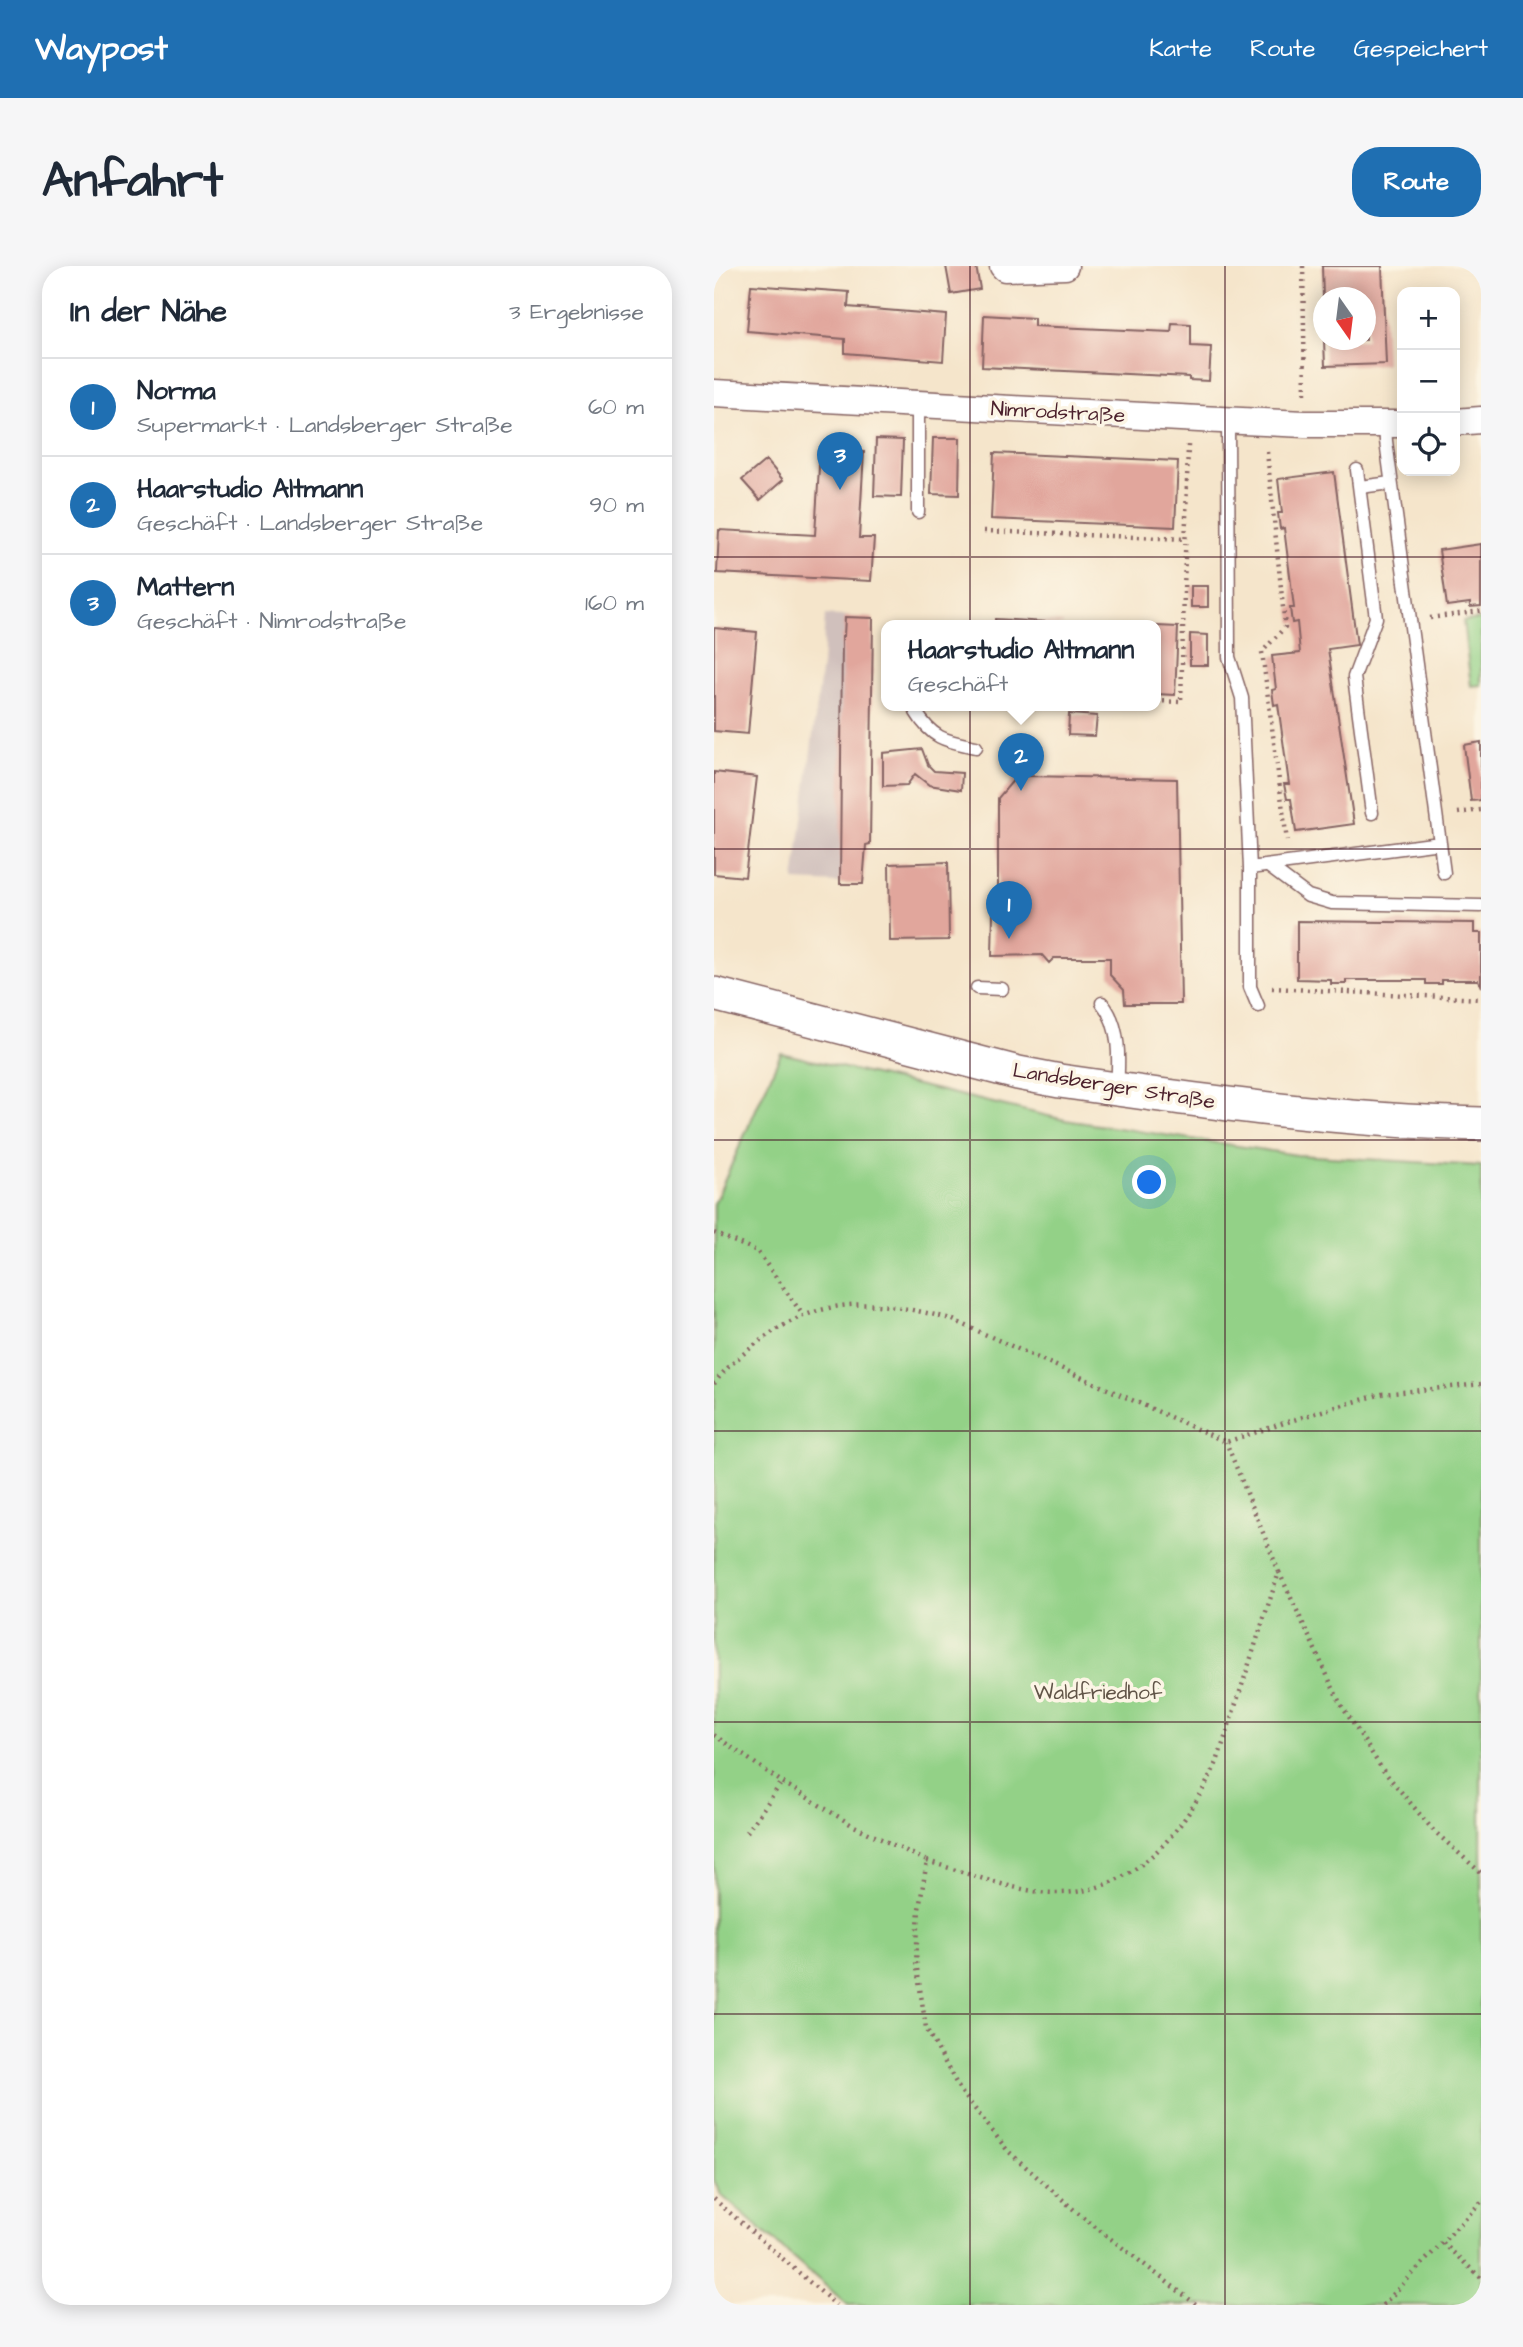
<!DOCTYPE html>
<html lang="de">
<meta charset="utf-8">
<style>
:root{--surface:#fff;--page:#f6f6f7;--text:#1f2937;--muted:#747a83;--line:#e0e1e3;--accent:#1f6fb2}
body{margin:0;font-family:"Architects Daughter",sans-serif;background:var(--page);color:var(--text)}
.controls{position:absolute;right:21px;top:21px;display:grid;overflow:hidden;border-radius:14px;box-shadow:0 4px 18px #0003}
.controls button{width:63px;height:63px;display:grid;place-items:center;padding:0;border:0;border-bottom:2px solid var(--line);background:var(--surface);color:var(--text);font:35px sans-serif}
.compass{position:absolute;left:599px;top:21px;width:63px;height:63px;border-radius:50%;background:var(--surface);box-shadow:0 4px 18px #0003;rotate:166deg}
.you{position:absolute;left:436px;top:917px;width:24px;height:24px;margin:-18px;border:5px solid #fff;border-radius:50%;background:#1a73e8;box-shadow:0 0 0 10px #1a73e833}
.badge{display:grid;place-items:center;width:46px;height:46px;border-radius:50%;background:var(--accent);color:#fff;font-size:23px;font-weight:700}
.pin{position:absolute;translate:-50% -58px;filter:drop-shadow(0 2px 4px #0008)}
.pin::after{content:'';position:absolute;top:37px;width:24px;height:21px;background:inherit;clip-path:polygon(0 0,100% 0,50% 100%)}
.popup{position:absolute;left:167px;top:354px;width:280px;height:91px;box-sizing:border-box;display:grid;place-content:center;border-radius:14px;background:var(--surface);filter:drop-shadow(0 2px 5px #0005);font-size:23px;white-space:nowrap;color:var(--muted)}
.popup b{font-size:26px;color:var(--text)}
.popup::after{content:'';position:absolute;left:50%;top:100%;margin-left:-14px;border:14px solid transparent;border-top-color:var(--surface)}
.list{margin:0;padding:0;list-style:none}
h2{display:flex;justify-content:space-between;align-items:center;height:91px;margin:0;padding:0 28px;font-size:30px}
h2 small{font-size:23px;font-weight:400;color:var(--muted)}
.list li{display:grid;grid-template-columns:46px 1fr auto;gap:21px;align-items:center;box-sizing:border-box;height:98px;padding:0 28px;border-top:2px solid var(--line)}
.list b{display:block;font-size:26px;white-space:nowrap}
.list p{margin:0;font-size:23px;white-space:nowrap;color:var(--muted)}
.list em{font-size:23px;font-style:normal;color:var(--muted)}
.icon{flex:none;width:38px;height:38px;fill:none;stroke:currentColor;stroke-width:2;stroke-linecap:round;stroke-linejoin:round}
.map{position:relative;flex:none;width:767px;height:2039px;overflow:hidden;border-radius:28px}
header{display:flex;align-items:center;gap:42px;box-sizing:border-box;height:98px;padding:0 35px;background:var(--accent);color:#fff}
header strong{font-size:33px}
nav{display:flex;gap:38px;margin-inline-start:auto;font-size:24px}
.intro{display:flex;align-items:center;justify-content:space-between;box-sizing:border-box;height:168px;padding:0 42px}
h1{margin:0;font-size:49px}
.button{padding:18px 32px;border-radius:28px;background:var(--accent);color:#fff;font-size:24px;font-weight:700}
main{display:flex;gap:42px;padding:0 42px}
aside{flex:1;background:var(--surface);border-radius:28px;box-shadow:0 4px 18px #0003}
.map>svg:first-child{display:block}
.industrial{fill:#d0c0bc}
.green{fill:#93d187;stroke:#6e7859;stroke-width:2}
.building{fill:#e1a69c}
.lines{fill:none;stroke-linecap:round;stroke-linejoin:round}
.service-casing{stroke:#866463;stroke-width:15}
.minor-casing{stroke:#866463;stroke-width:29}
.tertiary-casing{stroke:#866463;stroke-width:36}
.path{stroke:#866463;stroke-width:4.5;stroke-dasharray:2 5;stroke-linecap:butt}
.service{stroke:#fff;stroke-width:12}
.minor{stroke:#fff;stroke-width:26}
.tertiary{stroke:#fff;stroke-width:33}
.grid{fill:none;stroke:#4a1f2b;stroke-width:2;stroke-opacity:0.55}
.labels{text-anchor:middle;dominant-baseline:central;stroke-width:7;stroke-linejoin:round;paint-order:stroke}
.street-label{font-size:21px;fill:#4a1f2b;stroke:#fcf5e5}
.park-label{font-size:21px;fill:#605447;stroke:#fcf5e5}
</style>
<header>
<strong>Waypost</strong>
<nav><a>Karte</a><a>Route</a><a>Gespeichert</a></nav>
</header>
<div class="intro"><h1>Anfahrt</h1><a class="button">Route</a></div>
<main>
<aside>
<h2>In der Nähe<small>3 Ergebnisse</small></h2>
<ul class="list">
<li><span class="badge">1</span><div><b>Norma</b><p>Supermarkt · Landsberger Straße</p></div><em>60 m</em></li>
<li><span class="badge">2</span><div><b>Haarstudio Altmann</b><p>Geschäft · Landsberger Straße</p></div><em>90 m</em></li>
<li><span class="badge">3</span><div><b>Mattern</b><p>Geschäft · Nimrodstraße</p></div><em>160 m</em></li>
</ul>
</aside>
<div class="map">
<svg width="767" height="2039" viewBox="0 0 767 2039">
<rect width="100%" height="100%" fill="#fcf5e5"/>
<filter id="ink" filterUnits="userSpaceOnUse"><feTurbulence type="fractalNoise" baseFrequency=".0143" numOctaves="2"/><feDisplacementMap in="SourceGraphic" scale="14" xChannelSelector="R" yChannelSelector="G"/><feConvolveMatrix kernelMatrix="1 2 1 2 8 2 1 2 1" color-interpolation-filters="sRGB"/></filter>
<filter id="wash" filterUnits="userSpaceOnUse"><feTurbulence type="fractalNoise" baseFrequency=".00686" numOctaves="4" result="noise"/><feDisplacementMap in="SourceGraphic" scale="28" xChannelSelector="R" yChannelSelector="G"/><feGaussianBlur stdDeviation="1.57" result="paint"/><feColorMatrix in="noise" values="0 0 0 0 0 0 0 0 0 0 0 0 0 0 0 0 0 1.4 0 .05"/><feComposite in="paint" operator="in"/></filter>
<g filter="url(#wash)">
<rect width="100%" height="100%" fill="#f5e5cb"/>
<path class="industrial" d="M111 349 159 352 156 578 152 579 149 618 80 615 108 399Z"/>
<path class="green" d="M767 353V419L757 420 749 355Z
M67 787 351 854 583 889 767 900V2039H134L7 1929 0 1914V938Z"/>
<g id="blocks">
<path class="building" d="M232 0H262L266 23 237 28Z
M608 0H668L672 98 611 100 610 74H652V32H609Z
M37 19 135 26 134 41 232 49 229 95 131 87V73L33 65Z
M270 49 320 52V60L457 66 458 57 477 58V80L497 81 495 115 475 114V111L268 101Z
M219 172H246L245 229 217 228Z
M162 173 189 174 187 231 160 230Z
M106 184 150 186 145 272H160L157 315 3 307 5 264 101 269Z
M280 187 464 195 461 261 277 253Z
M52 194 69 214 46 234 28 214Z
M620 206 643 379 614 383 640 558 582 566 577 533H573L570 518H575L564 438 560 439 558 424 562 423 558 390 586 387 583 356 578 357 576 342H580L570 262 566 263 564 247H568L564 213Z
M767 278V340L756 341V337L733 340 725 284Z
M477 320H494V341H477Z
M131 351 159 352 156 578 152 579 149 618H126L128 370H130Z
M281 353 349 357V359H281Z
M442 360 464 361 461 429 442 428Z
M0 362 43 366 34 468 0 465Z
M476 368 494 369V399H476Z
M355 448 383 450 381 470 354 469Z
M767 476V534L757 535 750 479Z
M208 483 214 499 220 505 248 507 247 524 215 519 201 508 193 519 169 520V487Z
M307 505 312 510 463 513 467 738H411L410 724 396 709V692H340L335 697 328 689 278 690 279 646H284V532Z
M0 506 43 511 31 611 0 608Z
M234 596 235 674 176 675 175 598Z
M583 655 760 657V667H767V721L764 714H728V718H712V714H632V718H617V714L583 713Z"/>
</g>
</g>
<g filter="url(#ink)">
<use href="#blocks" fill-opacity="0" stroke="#866463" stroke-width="2"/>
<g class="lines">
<g class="service-casing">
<path id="service" d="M204 139V246
M514 154 515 391 528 432 536 602 726 577 672 175 671 159
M643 204 662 352 640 411 658 547
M646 221 677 217
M202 446C219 474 233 475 262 481
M726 577 730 607
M554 600 594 630 618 637 767 640
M536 602V721L544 740
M263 722 288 723
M388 737C407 760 405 794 403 823"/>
</g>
<g class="minor-casing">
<path id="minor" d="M289 0 291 2 351 0
M0 127 485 153 591 158H688
M741 156 767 154"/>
</g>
<g class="tertiary-casing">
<path id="tertiary" d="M0 728 304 807 346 815C485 835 626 855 767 858"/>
</g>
<path class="path" d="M589 0 591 129
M553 186 571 361 548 386 573 575
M270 265 472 273
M716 352 767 345
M442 435 467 436 474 179
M744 547 767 544
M558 722 767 733
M0 967 43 985 89 1049
M0 1118C13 1100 30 1087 47 1074 112 1027 164 1034 237 1053L512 1176 601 1147 668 1128 767 1118
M565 1306 626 1437 668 1503 719 1564 767 1607
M0 1469 68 1516 138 1559 213 1595 205 1643 202 1696 212 1762 246 1824 294 1885 367 1950 483 2039
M33 1566 68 1516
M213 1595C250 1606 288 1621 326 1626 415 1636 469 1569 503 1496L565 1306 512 1176
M0 1933 122 2039
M729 1977 767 2012
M669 2039 767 1936"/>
<use href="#service" class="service"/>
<use href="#minor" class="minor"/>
<use href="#tertiary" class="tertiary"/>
</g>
</g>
<path class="grid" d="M256 0V2039M511 0V2039M0 291H767M0 583H767M0 874H767M0 1165H767M0 1456H767M0 1748H767"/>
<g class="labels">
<g class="street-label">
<text transform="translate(344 146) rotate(3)">Nimrodstraße</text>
<text transform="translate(400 820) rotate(9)">Landsberger Straße</text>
</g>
<g class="park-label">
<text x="384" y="1426">Waldfriedhof</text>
</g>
</g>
</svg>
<div class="controls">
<button>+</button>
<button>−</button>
<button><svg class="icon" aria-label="locate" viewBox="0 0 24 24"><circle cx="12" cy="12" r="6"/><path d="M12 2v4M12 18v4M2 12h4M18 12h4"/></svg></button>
</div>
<svg class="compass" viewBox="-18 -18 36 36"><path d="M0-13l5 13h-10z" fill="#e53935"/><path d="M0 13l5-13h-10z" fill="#747a83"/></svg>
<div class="you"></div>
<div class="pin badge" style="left:295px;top:673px">1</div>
<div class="pin badge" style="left:307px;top:525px">2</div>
<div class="popup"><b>Haarstudio Altmann</b>Geschäft</div>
<div class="pin badge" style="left:126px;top:224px">3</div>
</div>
</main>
